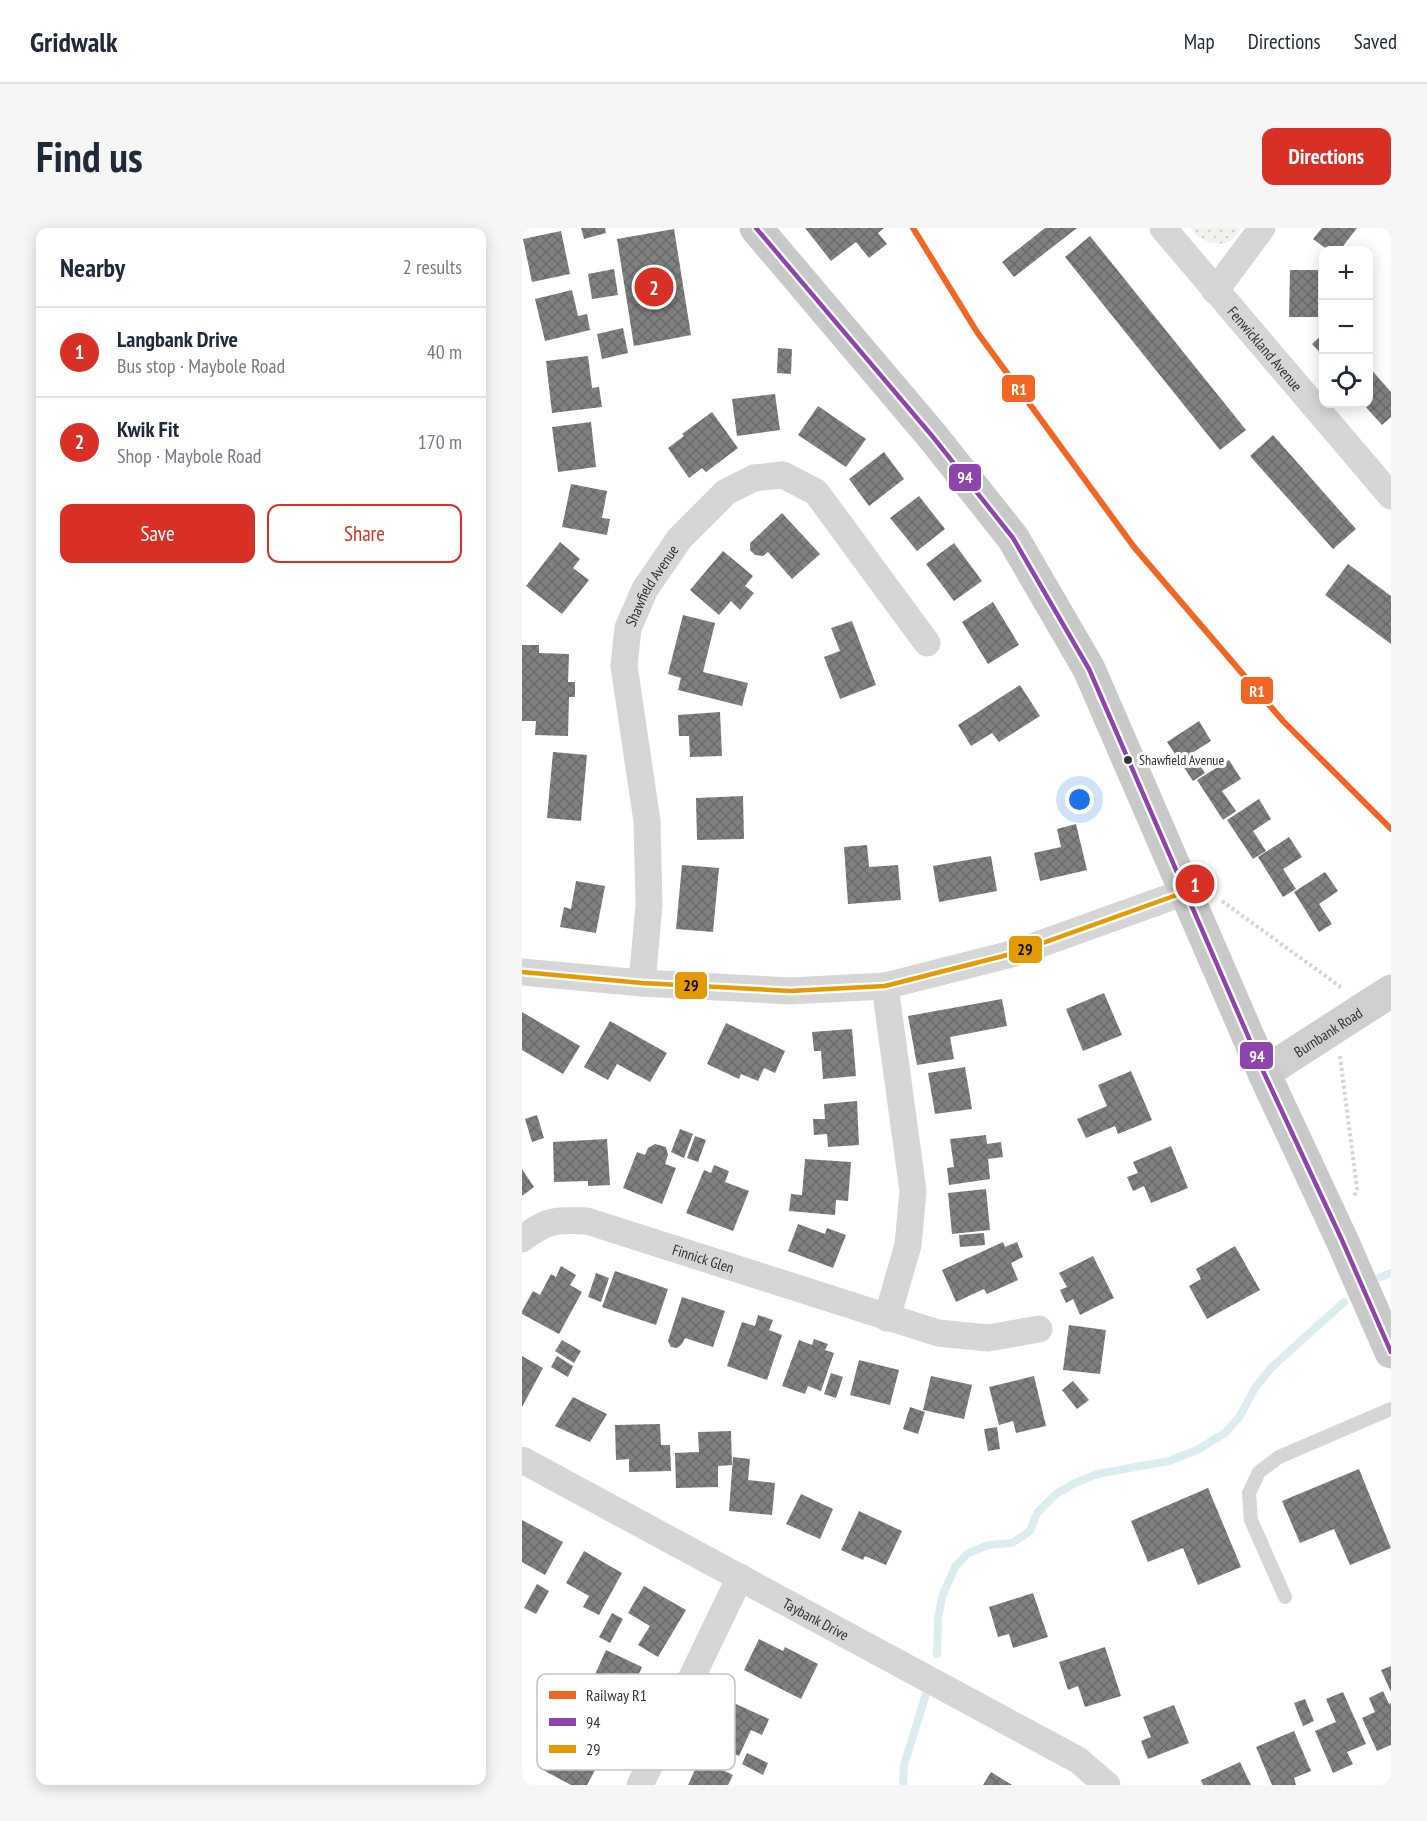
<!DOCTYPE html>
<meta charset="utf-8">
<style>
:root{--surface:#fff;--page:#f6f6f7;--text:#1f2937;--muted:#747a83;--line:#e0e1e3;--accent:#d93025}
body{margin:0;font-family:"PT Sans Narrow",sans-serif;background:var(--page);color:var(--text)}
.controls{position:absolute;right:18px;top:18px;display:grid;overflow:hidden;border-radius:12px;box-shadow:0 3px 15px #0003}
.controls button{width:54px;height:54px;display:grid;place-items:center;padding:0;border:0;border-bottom:2px solid var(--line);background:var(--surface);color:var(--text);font:30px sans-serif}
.you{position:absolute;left:558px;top:572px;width:21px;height:21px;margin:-15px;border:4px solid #fff;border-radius:50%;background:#1a73e8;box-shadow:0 0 0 9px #1a73e833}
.badge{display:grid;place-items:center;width:39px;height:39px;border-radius:50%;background:var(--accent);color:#fff;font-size:20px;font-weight:700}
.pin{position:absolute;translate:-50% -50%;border:3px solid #fff;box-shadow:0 2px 6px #0006}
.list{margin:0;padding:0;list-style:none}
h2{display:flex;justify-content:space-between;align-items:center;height:78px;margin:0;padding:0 24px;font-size:26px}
h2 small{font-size:20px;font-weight:400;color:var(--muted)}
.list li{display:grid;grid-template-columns:39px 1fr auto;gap:18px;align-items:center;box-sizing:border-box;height:90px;padding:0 24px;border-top:2px solid var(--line)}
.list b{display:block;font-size:22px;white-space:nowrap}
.list p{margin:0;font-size:20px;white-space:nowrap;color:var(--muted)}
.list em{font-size:20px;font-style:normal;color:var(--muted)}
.actions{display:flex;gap:12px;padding:18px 24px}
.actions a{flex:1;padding:14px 0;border:2px solid var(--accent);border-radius:12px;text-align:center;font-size:21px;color:var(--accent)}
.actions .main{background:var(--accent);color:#fff}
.icon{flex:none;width:33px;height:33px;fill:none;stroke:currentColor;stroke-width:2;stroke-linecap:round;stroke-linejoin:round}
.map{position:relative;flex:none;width:869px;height:1557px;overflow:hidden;border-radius:12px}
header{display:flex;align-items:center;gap:36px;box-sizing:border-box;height:84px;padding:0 30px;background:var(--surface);border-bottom:2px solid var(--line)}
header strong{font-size:28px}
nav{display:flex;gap:33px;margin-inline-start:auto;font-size:21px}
.intro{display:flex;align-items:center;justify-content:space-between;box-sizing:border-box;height:144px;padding:0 36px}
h1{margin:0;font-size:42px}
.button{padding:15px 27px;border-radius:12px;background:var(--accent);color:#fff;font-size:21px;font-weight:700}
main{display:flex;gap:36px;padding:0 36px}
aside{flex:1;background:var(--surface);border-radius:12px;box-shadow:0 3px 15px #0003}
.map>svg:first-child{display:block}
.grass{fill:url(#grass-dots)}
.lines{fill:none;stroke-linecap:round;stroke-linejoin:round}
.stream{stroke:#dbedee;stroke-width:8}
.building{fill:url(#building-cross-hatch)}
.path{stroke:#d4d4d4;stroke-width:4;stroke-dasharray:3 3;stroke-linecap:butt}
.lane{stroke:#d6d6d6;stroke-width:14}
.street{stroke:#d6d6d6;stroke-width:27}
.secondary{stroke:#cfcfcf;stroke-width:33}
.primary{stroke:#c9c9c9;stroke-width:33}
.bus-1-casing{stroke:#fff;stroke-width:9}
.bus-2-casing{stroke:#fff;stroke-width:9}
.bus-1{stroke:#8e44ad;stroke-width:4.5}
.bus-2{stroke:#e39a05;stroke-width:4.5}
.rail-1-casing{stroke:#fff;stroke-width:10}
.rail-1{stroke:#f26522;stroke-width:6}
.bus-dot{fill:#323232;stroke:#fff;stroke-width:2}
.labels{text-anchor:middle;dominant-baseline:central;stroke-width:6;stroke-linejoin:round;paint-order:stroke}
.bus-label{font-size:14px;fill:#323232;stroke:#fff;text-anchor:start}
.street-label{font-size:15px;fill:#323232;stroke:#fff}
.key{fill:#fff;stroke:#c2c2c2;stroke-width:1.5}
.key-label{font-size:16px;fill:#323232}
.line-badge{stroke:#fff;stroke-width:2}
.badge-label{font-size:16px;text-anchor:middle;font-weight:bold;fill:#fff}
.pale-badge-label{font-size:16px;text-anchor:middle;font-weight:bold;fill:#111}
</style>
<header>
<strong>Gridwalk</strong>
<nav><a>Map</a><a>Directions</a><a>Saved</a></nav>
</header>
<div class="intro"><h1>Find us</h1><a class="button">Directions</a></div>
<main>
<aside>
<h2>Nearby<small>2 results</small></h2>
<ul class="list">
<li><span class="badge">1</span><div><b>Langbank Drive</b><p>Bus stop · Maybole Road</p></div><em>40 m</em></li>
<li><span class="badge">2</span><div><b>Kwik Fit</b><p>Shop · Maybole Road</p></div><em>170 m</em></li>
</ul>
<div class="actions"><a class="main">Save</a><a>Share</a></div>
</aside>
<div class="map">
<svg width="869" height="1557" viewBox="0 0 869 1557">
<defs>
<pattern id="grass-dots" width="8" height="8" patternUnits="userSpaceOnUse" patternTransform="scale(1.5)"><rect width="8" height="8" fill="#f2f2ec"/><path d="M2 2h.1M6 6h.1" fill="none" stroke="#d0d0cb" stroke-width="1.8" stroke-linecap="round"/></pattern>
<pattern id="building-cross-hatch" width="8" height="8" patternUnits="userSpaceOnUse" patternTransform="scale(1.5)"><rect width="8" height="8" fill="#808080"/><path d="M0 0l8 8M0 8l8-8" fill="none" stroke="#696969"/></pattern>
</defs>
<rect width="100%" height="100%" fill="#fff"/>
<path class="grass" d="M668 0H719C709 24 681 18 668 0Z"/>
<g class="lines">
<path class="stream" d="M858 1049 869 1045
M415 1426 416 1391 420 1369 433 1339 445 1326 466 1317 490 1315 508 1303 515 1285 534 1266 551 1256 575 1246 647 1233 675 1222 703 1205 718 1188 733 1160 750 1139 822 1074
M381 1557 382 1537 405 1463"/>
</g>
<path class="building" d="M59 0H83L84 5 62 11Z
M283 0H362L356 5 365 16 347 30 334 14 309 33Z
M523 0H555L492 49 480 34Z
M800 0H835L818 22H806L791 11Z
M152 1 169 107 112 118 95 11Z
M39 3 48 46 10 54 1 11Z
M568 8 724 202 698 222 543 29Z
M92 41 96 67 70 71 66 46Z
M768 42H796V89H767Z
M50 62 56 88 65 86 68 102 23 113 13 71Z
M101 100 106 125 80 131 75 106Z
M802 105V129L790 116Z
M256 120 270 121 269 146 255 145Z
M66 128 70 160 77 159 80 179 30 185 24 133Z
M846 138 869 164V189L860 197 841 176H846Z
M253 166 258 202 215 208 210 171Z
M296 178 344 211 324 239 276 207Z
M190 184 216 220 184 244 180 240 167 250 146 220 162 208 160 206Z
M69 194 74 239 36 244 30 199Z
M751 207 834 301 811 321 728 228Z
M362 224 382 251 347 278 327 251Z
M49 256 85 263 80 290 88 291 85 307 40 299Z
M397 268 423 301 395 323 368 290Z
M260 285 298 326 270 351 246 324 241 328 233 327 228 322V315Z
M38 314 58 331 51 340 67 352 40 386 4 358Z
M432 315 460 353 432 373 404 336Z
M201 323 231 348 223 358 232 365 218 382 209 373 197 387 168 362Z
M826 336 869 368V416L803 367Z
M471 374 497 417 466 436 440 394Z
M161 387 193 395 181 444 226 455 220 478 156 462 159 450 146 446Z
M330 393 354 457 318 471 302 429 318 423 309 400Z
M0 417H17V425L47 426 46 454H53V469H47L46 508 13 507 14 493H0Z
M498 457 518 488 477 514 470 505 449 518 436 497Z
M198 484 200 528 168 529 167 508H157L156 487Z
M677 493 689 513 670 525 683 545 671 553 645 514Z
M31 524 65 527 59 593 25 590Z
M707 532 719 551 700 563 714 583 701 592 675 552Z
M221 568 222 611 175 612 174 570Z
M737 571 749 591 731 603 744 623 731 631 705 592Z
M554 596 565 642 518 653 512 625 539 619 535 601Z
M767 609 780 629 761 641 774 661 761 669 736 629Z
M345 617 347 639 376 637 379 672 326 676 322 619Z
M469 628 475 663 417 674 411 638Z
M160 637 197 640 191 704 154 701Z
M803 644 816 663 797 676 810 696 797 704 772 664Z
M54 653 83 658 74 705 38 699 42 679 49 681Z
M582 765 600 807 561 823 544 781Z
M480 771 485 798 428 809 432 831 395 837 386 788Z
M0 784 58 818 41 846 0 822Z
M88 793 145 825 128 854 95 836 86 852 62 839Z
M204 795 263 823 253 845 242 840 236 853 219 846 217 851 185 836Z
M330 801 334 848 301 851 299 823H292L290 804Z
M443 839 450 881 413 886 406 845Z
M609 843 630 892 596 906 593 898 564 910 555 891 585 878 576 857Z
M335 873 337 917 306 919 305 906 292 907 291 891H303L302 876Z
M15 887 22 910 10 914 3 891Z
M158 901 171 906 162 930 149 924Z
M464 907 465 916 479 914 481 929 466 931 468 951 427 957 425 940 432 939 428 911Z
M173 908 184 912 176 934 165 930Z
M85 911 88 957 66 958V953L32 954 31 914Z
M133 916 144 919 146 927 143 936 154 940 140 976 101 960 115 924 123 927 126 920Z
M649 918 666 960 629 975 622 958 611 963 605 949 616 945 611 934Z
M283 931 329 934 326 973 314 972 313 987 267 983 269 966 280 967Z
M192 937 207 943 203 954 227 963 211 1003 164 985 182 942 189 945Z
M0 941 12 959 0 968Z
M464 961 468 1002 430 1006 426 965Z
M276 996 303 1006 305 1000 324 1007 311 1040 266 1023Z
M462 1005 463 1017 438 1019 437 1007Z
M481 1014 483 1019 495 1014 501 1029 489 1035 496 1052 465 1066 462 1061 434 1074 420 1042Z
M713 1018 738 1062 685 1091 667 1058 679 1051 674 1041Z
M571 1028 592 1070 558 1087 551 1071 544 1075 538 1062 545 1059 537 1045Z
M39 1038 54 1047 48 1057 60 1064 37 1106 0 1086V1083L11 1063 18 1067 29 1046 34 1049Z
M93 1043 146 1061 134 1097 80 1079Z
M74 1045 87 1050 79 1074 66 1069Z
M160 1069 203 1083 191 1119 163 1110 160 1116 155 1120 149 1119 146 1113Z
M236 1087 251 1092 247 1102 260 1107 245 1152 205 1138 220 1094 233 1098Z
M547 1097 584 1102 578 1146 541 1142Z
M292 1111 306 1116 303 1122 312 1125 299 1163 286 1158 283 1166 260 1158 277 1112 290 1117Z
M40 1112 59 1123 52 1135 33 1123Z
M0 1128 21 1140 0 1179Z
M35 1128 51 1138 46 1149 29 1139Z
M337 1132 377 1142 368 1177 328 1167Z
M309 1145 321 1149 314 1170 302 1166Z
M409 1148 450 1157 442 1191 401 1182Z
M512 1148 524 1198 494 1205 491 1193 477 1197 467 1159Z
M551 1153 567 1172 555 1181 540 1162Z
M51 1169 85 1186 68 1214 33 1198Z
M388 1179 403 1184 396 1206 381 1201Z
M138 1196 139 1217H148L149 1243 107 1244V1231L94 1232 93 1197Z
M475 1199 478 1221 466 1223 462 1201Z
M209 1203 210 1237 196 1238V1259L154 1260 153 1225 177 1224 176 1204Z
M211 1229 228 1231 226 1252 253 1255 250 1287 207 1283Z
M837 1241 869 1320 828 1337 812 1301 778 1315 760 1273Z
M686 1260 719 1339 676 1357 661 1320 626 1334 609 1293Z
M279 1266 311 1281 298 1311 264 1296Z
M337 1283 380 1303 364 1337 343 1328 341 1332 319 1322Z
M0 1292 41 1314 23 1347 0 1334Z
M62 1323 100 1345 77 1387 61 1379 67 1368 44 1355Z
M15 1356 27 1363 14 1386 2 1380Z
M122 1358 164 1382 136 1429 116 1417 128 1398 106 1385Z
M511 1365 526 1409 491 1420 487 1406 476 1409 467 1379Z
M90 1385 101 1391 88 1415 77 1409Z
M237 1411 261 1423 263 1419 296 1436 279 1471 222 1442Z
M583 1419 599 1468 563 1479 556 1458 546 1462 537 1434Z
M84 1422 120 1439 112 1457 121 1462 104 1499 74 1485 86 1460 70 1453Z
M869 1438V1464L859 1442Z
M861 1463 867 1476 869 1475V1517L855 1523 840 1490 853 1484 847 1470Z
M821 1464 844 1516 825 1524 831 1536 811 1545 793 1503 814 1494 804 1471Z
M783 1471 792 1493 781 1498 772 1475Z
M205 1472 247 1491 240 1507 229 1502 217 1528 186 1514Z
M652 1477 667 1515 626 1531 619 1513 629 1509 621 1489Z
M772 1503 789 1543 772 1550 774 1557H750L734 1519Z
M34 1515 60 1529 62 1524 78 1533 65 1557H49L19 1541Z
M225 1525 246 1535 241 1547 220 1536Z
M178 1531 211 1547 206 1557H166Z
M718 1534 729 1557H681L679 1552Z
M469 1544 490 1557H461Z"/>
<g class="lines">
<path class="path" d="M700 673 820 760
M818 828 835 961 832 969"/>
<path class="lane" d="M763 1369 729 1292 727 1265 737 1244 757 1229 869 1181"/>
<g class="street">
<path id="s1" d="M641 0 869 268"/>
<path d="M693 63 740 0"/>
<path d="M0 744 120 755 268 763 363 758 493 725 663 664"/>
<path id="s2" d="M120 755 127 677 125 593 102 438 106 400 123 361 158 310 204 264 232 250 261 247 294 264 405 415"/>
<path d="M363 758 391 963 386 1017 365 1090"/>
<path id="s3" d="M0 1011C24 992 35 991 65 993L416 1105 466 1110 517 1101"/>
<path id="s4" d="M0 1232 556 1532 585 1557"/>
<path d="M118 1557 218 1349"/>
</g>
<path class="secondary" id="s5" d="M742 845 869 763"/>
<path class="primary" d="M234 0 411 209 491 310 567 441 742 845 819 1010 869 1124"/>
<g class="bus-1-casing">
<path id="bus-1" d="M234 0 411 209 491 310 567 441 742 845 819 1010 869 1124"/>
</g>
<g class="bus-2-casing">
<path id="bus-2" d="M0 744 120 755 268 763 363 758 493 725 663 664"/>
</g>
<use href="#bus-1" class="bus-1"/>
<use href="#bus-2" class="bus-2"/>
<g class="rail-1-casing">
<path id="rail-1" d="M391 0 455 104 612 319 761 493 869 601"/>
</g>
<use href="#rail-1" class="rail-1"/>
</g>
<circle class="bus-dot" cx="606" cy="532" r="5"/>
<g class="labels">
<g class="bus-label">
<text x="617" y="532">Shawfield Avenue</text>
</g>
<g class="street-label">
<text stroke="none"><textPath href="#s1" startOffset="158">Fenwickland Avenue</textPath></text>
<text stroke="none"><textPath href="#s2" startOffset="406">Shawfield Avenue</textPath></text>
<text stroke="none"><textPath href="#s5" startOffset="76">Burnbank Road</textPath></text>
<text stroke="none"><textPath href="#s3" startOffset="192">Finnick Glen</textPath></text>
<text stroke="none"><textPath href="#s4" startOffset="334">Taybank Drive</textPath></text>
</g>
</g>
<rect x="15" y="1446" width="198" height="96" rx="9" class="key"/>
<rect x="27" y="1463" width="27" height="8" fill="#f26522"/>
<rect x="27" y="1490" width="27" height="8" fill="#8e44ad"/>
<rect x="27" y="1517" width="27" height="8" fill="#e39a05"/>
<g class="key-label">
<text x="64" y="1473">Railway R1</text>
<text x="64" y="1500">94</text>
<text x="64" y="1527">29</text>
</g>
<g class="line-badge">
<rect x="479" y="146" width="35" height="29" rx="6" fill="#f26522"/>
<rect x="426" y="235" width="34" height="29" rx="6" fill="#8e44ad"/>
<rect x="718" y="448" width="34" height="29" rx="6" fill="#f26522"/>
<rect x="486" y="707" width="35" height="29" rx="6" fill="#e39a05"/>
<rect x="152" y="743" width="34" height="29" rx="6" fill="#e39a05"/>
<rect x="717" y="813" width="35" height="29" rx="6" fill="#8e44ad"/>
</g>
<g class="badge-label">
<text x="497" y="167">R1</text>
<text x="443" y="255">94</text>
<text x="735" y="469">R1</text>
<text x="735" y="834">94</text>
</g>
<g class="pale-badge-label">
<text x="503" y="727">29</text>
<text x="169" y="763">29</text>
</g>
</svg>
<div class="controls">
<button>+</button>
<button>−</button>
<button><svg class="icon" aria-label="locate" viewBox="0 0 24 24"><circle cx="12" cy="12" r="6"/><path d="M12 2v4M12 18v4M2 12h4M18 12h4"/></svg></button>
</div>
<div class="you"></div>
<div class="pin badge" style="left:673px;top:656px">1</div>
<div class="pin badge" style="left:132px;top:59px">2</div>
</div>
</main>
